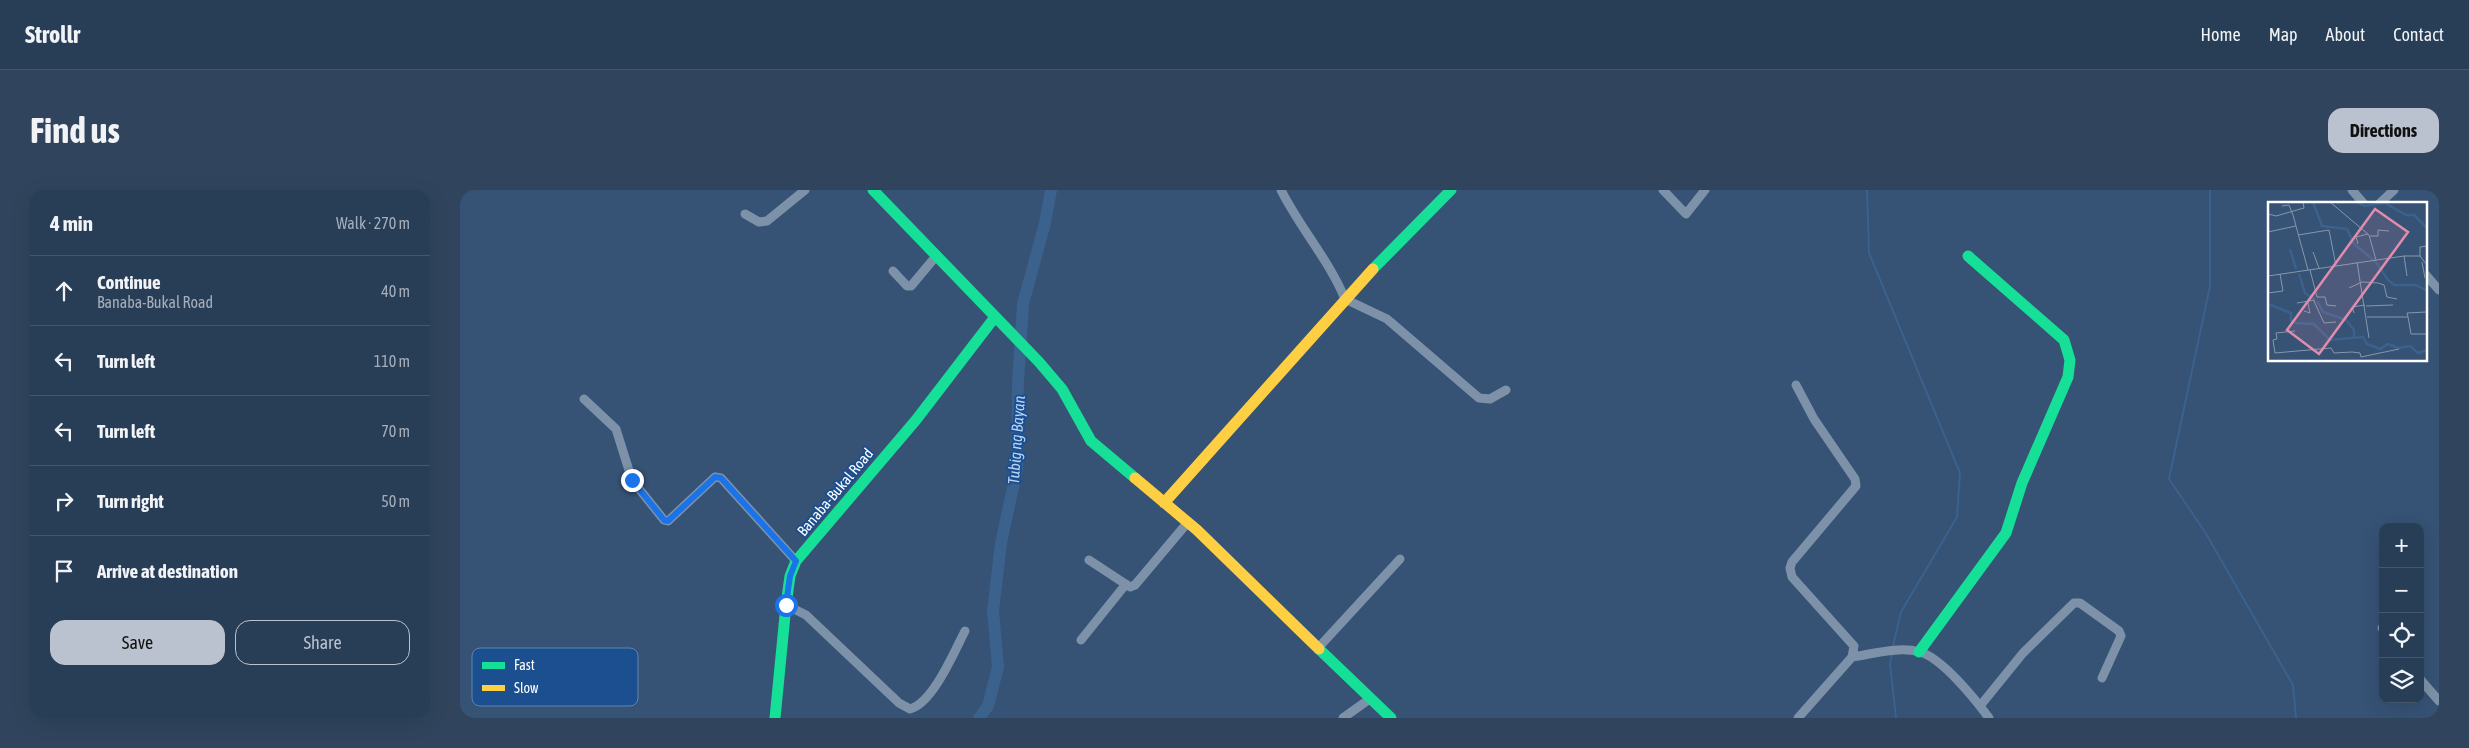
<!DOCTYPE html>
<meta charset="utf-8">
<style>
:root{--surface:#283e57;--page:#30455d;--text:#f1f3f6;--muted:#a5aeba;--line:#44576d;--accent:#b9c2ce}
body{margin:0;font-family:"Asap Condensed",sans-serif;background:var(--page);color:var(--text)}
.controls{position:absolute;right:15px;bottom:15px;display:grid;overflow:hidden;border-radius:10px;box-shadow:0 5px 20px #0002}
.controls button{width:45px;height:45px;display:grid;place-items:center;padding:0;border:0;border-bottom:1px solid var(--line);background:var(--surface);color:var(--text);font:25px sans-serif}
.stop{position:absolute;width:15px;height:15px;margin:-11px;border:4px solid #1a73e8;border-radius:50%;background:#fff}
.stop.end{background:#1a73e8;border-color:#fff;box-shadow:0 1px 5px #0008}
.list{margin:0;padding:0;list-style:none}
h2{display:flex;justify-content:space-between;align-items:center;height:65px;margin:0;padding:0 20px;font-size:21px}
h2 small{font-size:16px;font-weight:400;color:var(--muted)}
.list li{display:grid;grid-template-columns:32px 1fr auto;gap:15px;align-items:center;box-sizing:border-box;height:70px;padding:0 20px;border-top:1px solid var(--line)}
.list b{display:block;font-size:19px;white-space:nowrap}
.list p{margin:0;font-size:16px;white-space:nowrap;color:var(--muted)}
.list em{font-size:16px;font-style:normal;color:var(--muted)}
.actions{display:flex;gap:10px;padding:15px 20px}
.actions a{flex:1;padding:11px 0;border:1px solid var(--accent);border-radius:15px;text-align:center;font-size:18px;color:var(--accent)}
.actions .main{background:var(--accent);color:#111}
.icon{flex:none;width:28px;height:28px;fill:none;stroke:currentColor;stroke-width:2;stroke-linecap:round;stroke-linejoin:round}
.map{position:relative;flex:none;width:1979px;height:528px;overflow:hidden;border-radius:15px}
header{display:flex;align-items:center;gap:30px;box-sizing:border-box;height:70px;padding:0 25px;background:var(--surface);border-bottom:1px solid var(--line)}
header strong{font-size:24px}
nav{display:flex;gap:28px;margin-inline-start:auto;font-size:18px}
.intro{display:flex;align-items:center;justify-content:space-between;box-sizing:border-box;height:120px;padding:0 30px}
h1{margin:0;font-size:35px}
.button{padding:12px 22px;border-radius:15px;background:var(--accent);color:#111;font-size:18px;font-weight:700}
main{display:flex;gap:30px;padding:0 30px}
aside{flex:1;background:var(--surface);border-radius:15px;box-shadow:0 5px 20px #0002}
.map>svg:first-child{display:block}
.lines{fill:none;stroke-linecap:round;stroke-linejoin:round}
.stream{stroke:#3b618d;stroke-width:2}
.river{stroke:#3b618d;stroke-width:12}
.street{stroke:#7d92a8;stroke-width:9}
.fast{stroke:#16e098;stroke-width:11}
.slow{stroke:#ffcf43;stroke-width:11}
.route{stroke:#1a73e8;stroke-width:6}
.labels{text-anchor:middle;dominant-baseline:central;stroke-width:4;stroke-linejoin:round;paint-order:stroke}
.street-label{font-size:15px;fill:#fff;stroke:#1b4f8f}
.water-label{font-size:16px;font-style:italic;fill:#b5d3f5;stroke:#1b4f8f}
.inset-river{fill:none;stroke:#3b618d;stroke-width:2.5}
.inset-road{fill:none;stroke:#8697ac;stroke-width:1}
.view{fill:#e08cad;fill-opacity:0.15;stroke:#e08cad;stroke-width:2.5}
.inset-edge{fill:none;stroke:#fff;stroke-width:2.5}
.key{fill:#1b4f8f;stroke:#5f84b1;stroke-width:1}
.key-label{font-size:14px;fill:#fff}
</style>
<header>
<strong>Strollr</strong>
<nav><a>Home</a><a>Map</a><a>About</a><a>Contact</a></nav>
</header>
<div class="intro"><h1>Find us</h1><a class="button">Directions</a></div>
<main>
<aside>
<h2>4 min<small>Walk · 270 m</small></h2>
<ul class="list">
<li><svg class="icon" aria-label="ahead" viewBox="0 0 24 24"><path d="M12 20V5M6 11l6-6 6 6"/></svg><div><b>Continue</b><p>Banaba-Bukal Road</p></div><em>40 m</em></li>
<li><svg class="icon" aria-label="left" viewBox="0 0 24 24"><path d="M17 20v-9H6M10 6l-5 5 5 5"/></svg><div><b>Turn left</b></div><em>110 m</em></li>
<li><svg class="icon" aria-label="left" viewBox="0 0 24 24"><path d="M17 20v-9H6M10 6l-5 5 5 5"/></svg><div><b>Turn left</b></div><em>70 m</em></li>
<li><svg class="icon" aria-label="right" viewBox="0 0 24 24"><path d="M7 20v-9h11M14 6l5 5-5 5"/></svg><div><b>Turn right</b></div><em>50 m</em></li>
<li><svg class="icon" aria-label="arrive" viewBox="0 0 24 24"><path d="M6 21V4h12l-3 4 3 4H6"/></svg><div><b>Arrive at destination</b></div></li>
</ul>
<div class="actions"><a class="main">Save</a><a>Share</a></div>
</aside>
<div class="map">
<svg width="1979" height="528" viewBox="0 0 1979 528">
<rect width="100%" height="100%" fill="#365274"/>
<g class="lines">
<path class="stream" d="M1407 0 1409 63 1500 283 1497 327 1441 422 1433 456
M1750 0V96L1709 289 1745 342 1833 495 1836 528
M1432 464 1430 474 1436 528"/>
<path class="river" d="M519 528 528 516 538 477 533 421 541 353 557 279 558 192 563 114 585 33 591 0"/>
<path class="street" d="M821 0C840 38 869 70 885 109L927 129 1019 208 1030 209 1046 200
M1203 0 1226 24 1245 0
M1892 0 1904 14
M1919 14 1934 0
M285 24 299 32 307 31 345 0
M433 81 447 96H451L477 65
M1965 84 1979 100
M1336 195 1354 229 1395 289 1396 296 1332 372 1330 378 1332 387 1394 456 1392 467 1338 528
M124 209 156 239 172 290 204 330 208 331 255 287 261 288 336 371
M629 370 670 397 675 395 728 332
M326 415 346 425 439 513 450 519C473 513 494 462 505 441
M1922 438 1923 439
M621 450 666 394
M859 457 940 369
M1392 467C1413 464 1439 456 1460 462 1482 468 1515 509 1529 528
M1960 489 1979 511
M1520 516 1563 463 1614 413H1620L1659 441 1661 446 1642 488
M883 528 911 508"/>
<path class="fast" d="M413 0 579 172 602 199 631 251 675 288
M913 79 991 0
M859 459 931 528
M1459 462 1546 343 1562 293 1608 187 1610 170 1604 150 1508 66
M315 528 326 415 330 386 336 371 456 230 535 127"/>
<path class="slow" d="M675 288 737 340 859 459
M704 313 913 79"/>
</g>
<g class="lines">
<path class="route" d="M172 290 204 330 208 331 255 287 261 288 336 371 330 386 326 415"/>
</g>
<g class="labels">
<g class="street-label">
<text transform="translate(375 302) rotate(-50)">Banaba-Bukal Road</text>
</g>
<g class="water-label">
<text transform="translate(556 250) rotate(-86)">Tubig ng Bayan</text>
</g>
</g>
<g transform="translate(1808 12)">
<rect width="159" height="159" fill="#365274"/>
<path class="inset-river" d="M45 0 54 24 79 27 86 42 108 60 120 78 126 83H148L159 89M88 0 97 4 117 1 138 13H146L159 26M22 47 28 67M31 72 37 91 46 97M49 99 55 110 78 118 86 128V135M0 102 23 111V118L28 121 46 122 62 138 95 135 99 142 112 147 120 142 130 146 142 144 150 151 159 148"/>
<path class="inset-road" d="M62 0 101 33 108 58M14 4 21 3 25 13 40 68M0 12 8 14 36 6 35 0M0 30 28 24M30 33 61 28 68 64M102 34H110V28L121 29M90 42 88 35 100 32M45 50 51 66M136 54 139 74M152 54V45L159 44M89 60 101 136M154 60 157 76M42 68 49 95H57L59 103 68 104M0 74 136 54H152L159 63M81 86 94 80 110 81 116 83 119 95 129 97M0 91 15 89 12 72M46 99 56 121 68 120M29 101 47 98M98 104 125 103M36 109 42 111 40 101M86 111 84 105 97 103M99 115H140L143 132H159M140 115 139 111 158 110M27 129 8 131 9 137 5 138 7 151 63 146 66 151 84 150 92 151 93 155 131 147"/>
<path class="view" d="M107 7 140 30 51 152 19 128Z"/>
<rect width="159" height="159" class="inset-edge"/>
</g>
<rect x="12" y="458" width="166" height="58" rx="8" class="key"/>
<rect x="22" y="472" width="23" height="7" fill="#16e098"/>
<rect x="22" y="495" width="23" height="6" fill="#ffcf43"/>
<g class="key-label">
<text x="54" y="480">Fast</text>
<text x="54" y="503">Slow</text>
</g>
</svg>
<div class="controls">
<button>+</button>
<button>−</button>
<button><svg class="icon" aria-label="locate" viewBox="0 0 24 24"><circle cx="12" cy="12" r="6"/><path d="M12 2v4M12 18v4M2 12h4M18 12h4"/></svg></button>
<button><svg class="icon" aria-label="layers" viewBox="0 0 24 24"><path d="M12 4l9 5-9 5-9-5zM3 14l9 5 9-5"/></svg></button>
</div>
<div class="stop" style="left:326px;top:415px"></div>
<div class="stop end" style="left:172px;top:290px"></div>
</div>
</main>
